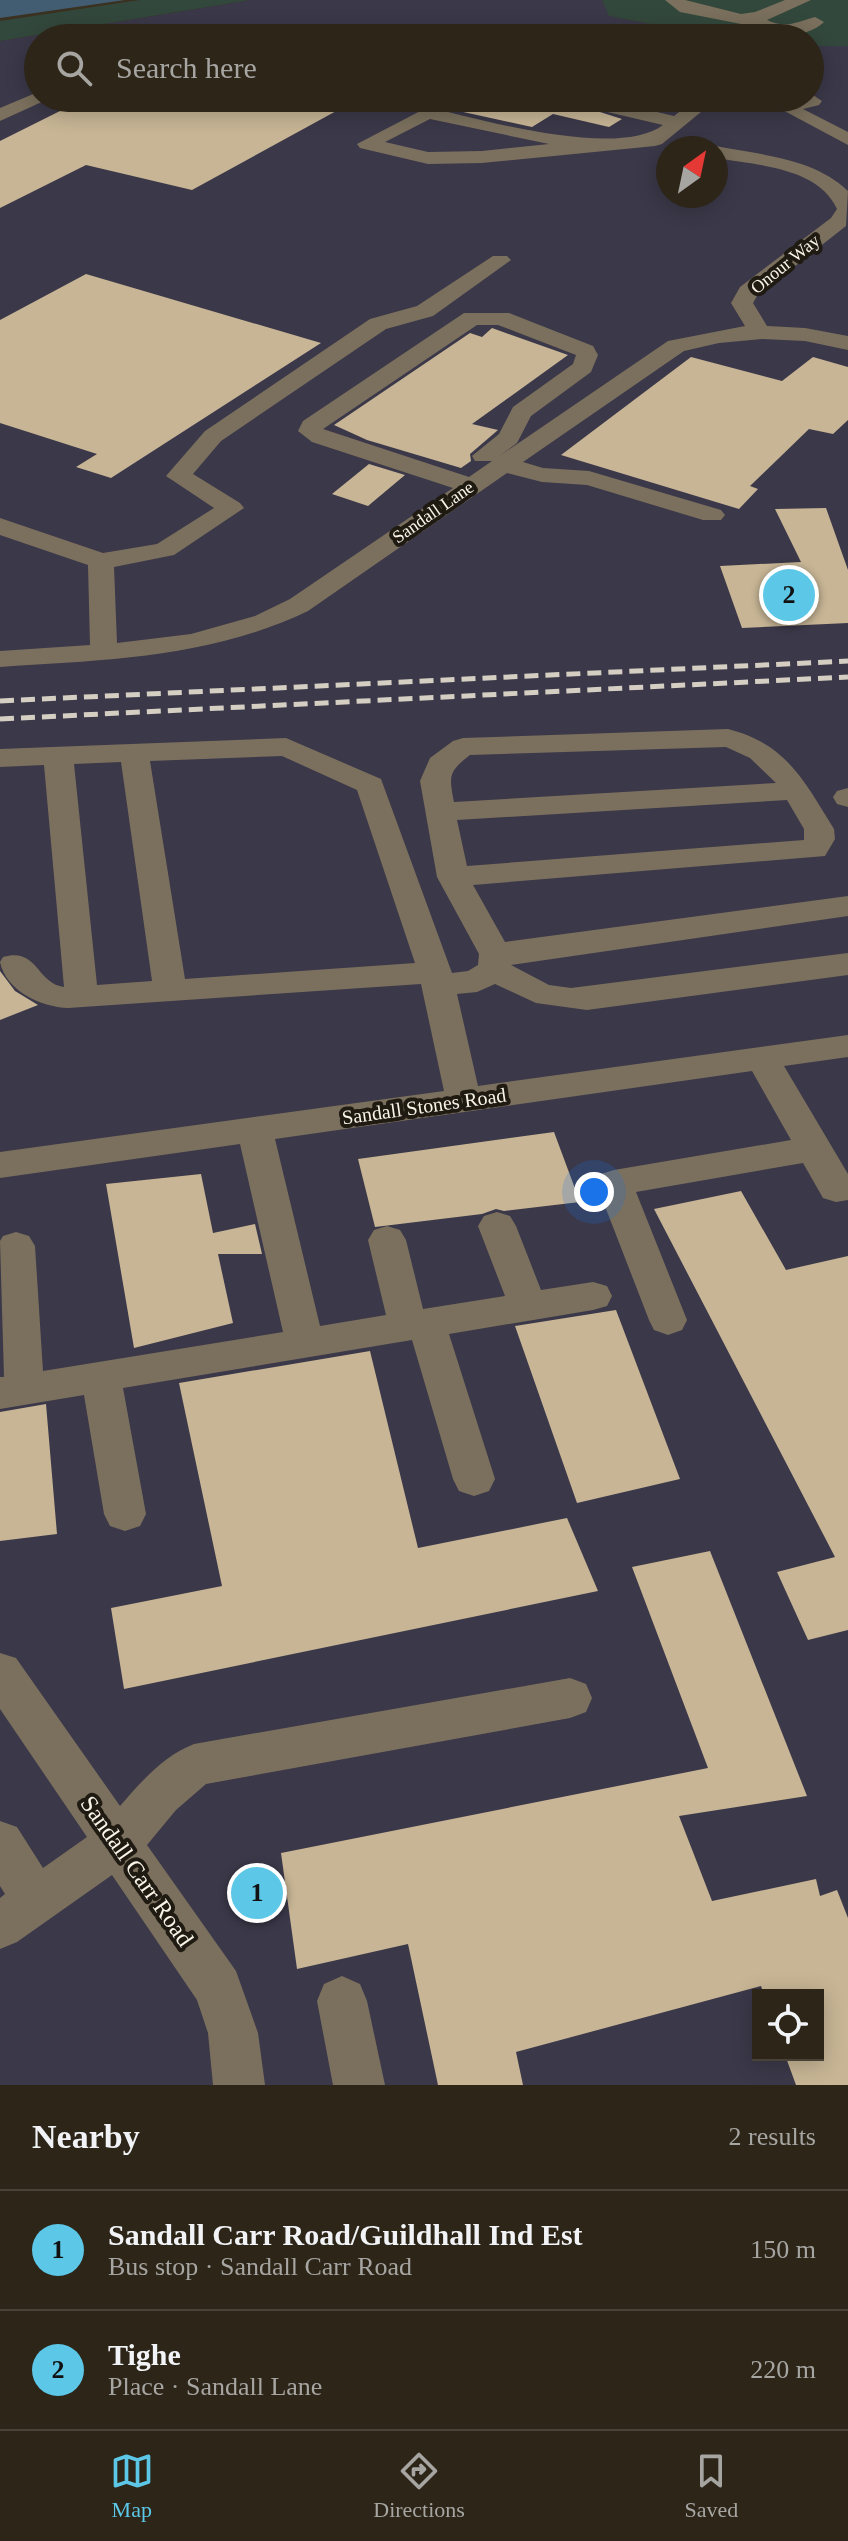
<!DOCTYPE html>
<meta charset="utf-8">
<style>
:root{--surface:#2c2518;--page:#342d21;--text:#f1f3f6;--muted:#a6a5a2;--line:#484237;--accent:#5cc7e7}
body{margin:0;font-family:"Times New Roman",serif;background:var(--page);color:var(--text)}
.controls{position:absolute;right:24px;bottom:24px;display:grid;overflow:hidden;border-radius:0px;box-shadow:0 4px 20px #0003}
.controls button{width:72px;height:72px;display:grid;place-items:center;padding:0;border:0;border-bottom:2px solid var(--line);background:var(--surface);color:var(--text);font:40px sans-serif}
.compass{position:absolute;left:656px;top:136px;width:72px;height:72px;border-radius:50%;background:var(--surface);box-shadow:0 4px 20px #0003;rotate:33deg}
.you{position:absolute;left:594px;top:1192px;width:28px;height:28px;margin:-20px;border:6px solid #fff;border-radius:50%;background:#1a73e8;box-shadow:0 0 0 12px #1a73e833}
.badge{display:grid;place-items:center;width:52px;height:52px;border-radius:50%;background:var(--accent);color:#111;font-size:26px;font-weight:700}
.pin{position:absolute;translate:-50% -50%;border:4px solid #fff;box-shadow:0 2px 8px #0006}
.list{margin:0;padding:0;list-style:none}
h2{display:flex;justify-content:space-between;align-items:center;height:104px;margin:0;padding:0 32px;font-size:34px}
h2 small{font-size:26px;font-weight:400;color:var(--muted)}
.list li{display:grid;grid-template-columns:52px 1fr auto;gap:24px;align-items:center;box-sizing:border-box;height:120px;padding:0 32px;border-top:2px solid var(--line)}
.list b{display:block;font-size:30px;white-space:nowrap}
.list p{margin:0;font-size:26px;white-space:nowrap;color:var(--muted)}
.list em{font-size:26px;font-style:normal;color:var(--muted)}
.icon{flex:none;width:44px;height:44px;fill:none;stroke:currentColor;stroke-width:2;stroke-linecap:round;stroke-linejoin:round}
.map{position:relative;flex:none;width:848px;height:2085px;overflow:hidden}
.search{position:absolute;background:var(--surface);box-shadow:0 4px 20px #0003;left:24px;right:24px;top:24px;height:88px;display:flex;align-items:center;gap:20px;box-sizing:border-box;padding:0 28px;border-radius:44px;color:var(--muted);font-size:30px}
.sheet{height:344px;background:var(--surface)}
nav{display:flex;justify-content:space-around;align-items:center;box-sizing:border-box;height:112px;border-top:2px solid var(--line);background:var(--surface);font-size:22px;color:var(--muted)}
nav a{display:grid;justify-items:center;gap:4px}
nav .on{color:var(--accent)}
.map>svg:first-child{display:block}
.industrial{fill:#3b3849;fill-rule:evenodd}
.green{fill:#33483c}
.water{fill:#425c72}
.building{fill:#c7b595}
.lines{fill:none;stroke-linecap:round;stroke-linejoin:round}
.minor{fill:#7b705d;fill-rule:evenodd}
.rail{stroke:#d5cfc3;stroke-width:5;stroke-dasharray:14 7;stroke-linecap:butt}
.labels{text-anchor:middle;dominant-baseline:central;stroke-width:8;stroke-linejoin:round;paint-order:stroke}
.far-street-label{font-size:18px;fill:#f9f3e8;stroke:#1f1a12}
.street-label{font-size:20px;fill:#f9f3e8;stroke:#1f1a12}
.near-street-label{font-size:24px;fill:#f9f3e8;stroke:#1f1a12}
</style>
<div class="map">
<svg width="848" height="2085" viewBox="0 0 848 2085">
<rect width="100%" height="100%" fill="#3b3120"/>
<path class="industrial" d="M250 0H602L610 16 723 38H38V98H810V46H848V2085H0V41ZM668 148H716V196H668ZM758 1995H818V2055H758Z"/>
<path class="green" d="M140 0H250L0 41V21Z
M602 0H848V46H810V38H723L609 16Z"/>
<path class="water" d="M0 0H125L0 18Z"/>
<path class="building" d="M86 98H360L192 190 86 165 0 208V141Z
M437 98H656L643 106 608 98 598 106 600 112 622 119 609 127 553 114 532 127 436 106Z
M86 274 321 343 111 478 76 467 97 454 0 423V320Z
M492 328 568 355 472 424 498 430 470 454 471 461 461 468 367 440 334 425 470 333 482 337Z
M691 357 782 381 813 357 848 367V420L833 434 809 429 750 486 758 489 739 509 561 455Z
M369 464 405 475 368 506 332 494Z
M826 508 848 570V623L742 628 720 566 801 562 775 509Z
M0 971 15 991 38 1005 0 1020Z
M554 1132 580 1202 504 1211 496 1209 482 1214 375 1227 358 1159Z
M201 1174 213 1233 255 1224 262 1254H218L233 1323 134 1348 106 1184Z
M741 1191 786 1270 848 1256V1630L808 1640 777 1572 835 1557 654 1209Z
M616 1310 680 1479 577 1503 515 1326Z
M370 1351 418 1548 567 1518 598 1591 124 1689 111 1608 222 1586 179 1383Z
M46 1404 57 1534 0 1541V1412Z
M710 1551 807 1796 679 1816 712 1901 816 1879 820 1896 837 1890 848 1918V2085H796L785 2055H818V1995H764L761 1986 516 2052 523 2085H438L408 1944 297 1969 281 1853 708 1768 632 1567Z"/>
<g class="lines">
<path class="minor" d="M665 0H685L741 14 755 12 785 0H811L767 20C785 29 797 22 815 17L824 22C809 36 784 38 766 32 756 29 751 23 741 24L680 12Z
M38 92V98H46L44 101 0 121V108Z
M813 95 822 101 819 105 803 109 848 132V145L777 107 779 103Z
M697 98H718L662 144 655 146 482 163 428 164 360 148 357 144 428 107C482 120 618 159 663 125L603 111 601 107 610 101 674 116ZM430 119 549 144 482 151 428 152 385 142Z
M716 146C761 155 814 158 848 191L846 226 757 296 753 303 767 326 805 328 848 336V350L805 341 762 339 719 343 684 351 523 462 543 468 589 471 721 510 725 515 721 520H703L587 485 542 482 507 473 308 611C210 658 107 660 0 667V651L90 645 88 565 0 535V518L103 553 157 544 214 508 166 476 205 431 370 319 417 306 493 256H507L511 260 433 316 386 329 221 441 193 474 240 503 244 508 174 555 114 567 117 643 191 634 255 616 290 599 453 488 312 442 298 431 303 421 464 313H509L593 346 598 355 591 372 531 416 517 443 498 457 668 341 745 326 731 303 740 287 831 218 837 209C818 167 756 165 716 158V148H709ZM477 325H498L576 355 573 364 513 407 499 434 472 456 475 461H492L469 477 323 429Z
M728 729C787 744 804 781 834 829L835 839 825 856 473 885 505 942 848 896V916L511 965 549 985 571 988 848 953V975L587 1010 536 1003 495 984 477 992 457 994 478 1086 848 1035V1057L784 1066 848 1174V1200L836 1202 823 1198 803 1163 636 1192 687 1320 682 1330 668 1335 654 1330 649 1320 596 1183 601 1174 614 1170 791 1140 752 1071 275 1139 320 1326 386 1315 368 1240 374 1230 387 1226 400 1230 406 1240 423 1309 505 1296 478 1226 484 1216 497 1212 510 1216 516 1226 541 1290 593 1282 607 1286 612 1296 607 1306 593 1310 449 1334 495 1479 489 1491 474 1496 459 1491 453 1479 412 1340 123 1388 146 1514 140 1526 125 1531 110 1526 104 1514 84 1395 0 1409V1377H4L0 1241 3 1236 16 1232 29 1236 35 1246 43 1371 283 1332 240 1144 0 1178V1152L444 1091 421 984 68 1008C41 1007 6 991 0 962L3 957C38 947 36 983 64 987L44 765 0 767V749L286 738 381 779 452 973 468 971 478 965 479 954 437 877 420 781 430 758 453 741 463 738ZM726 747 750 758 776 783 454 802C449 776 448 772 470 755ZM282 756 357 790 415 963 185 979 150 761ZM121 762 152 981 97 985 74 764ZM787 800 804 829V840L467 866 457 820Z
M848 788V807L837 804 833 797 837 791Z
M0 1653 16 1658 120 1806C141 1782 163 1756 194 1744L570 1678 586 1684 592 1698 586 1712 570 1718 206 1784 176 1810 147 1845 236 1971 258 2033 265 2085H213L208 2033 197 2000 112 1875 17 1942 0 1949V1898L5 1894 0 1886V1821L17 1827 43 1868 87 1837 0 1709Z
M342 1976 360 1984 367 2001 385 2085H333L317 2001 324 1984Z"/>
<path class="rail" d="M0 701 848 661
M0 719 848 677"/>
</g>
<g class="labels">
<g class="far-street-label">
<text transform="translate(785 264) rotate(-39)">Onour Way</text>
<text transform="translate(433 512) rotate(-35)">Sandall Lane</text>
</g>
<g class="street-label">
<text transform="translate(424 1106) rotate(-8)">Sandall Stones Road</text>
</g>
<g class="near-street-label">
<text transform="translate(137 1871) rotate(55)">Sandall Carr Road</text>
</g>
</g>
</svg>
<div class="controls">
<button><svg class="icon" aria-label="locate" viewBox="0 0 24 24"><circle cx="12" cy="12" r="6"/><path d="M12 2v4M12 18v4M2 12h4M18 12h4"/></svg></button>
</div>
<svg class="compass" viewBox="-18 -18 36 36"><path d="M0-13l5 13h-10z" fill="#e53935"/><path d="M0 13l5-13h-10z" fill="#a6a5a2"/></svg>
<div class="you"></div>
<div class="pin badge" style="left:257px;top:1893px">1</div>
<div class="pin badge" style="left:789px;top:595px">2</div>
<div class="search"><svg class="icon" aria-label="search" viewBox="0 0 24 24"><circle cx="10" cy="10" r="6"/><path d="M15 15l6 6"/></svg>Search here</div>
</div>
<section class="sheet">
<h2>Nearby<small>2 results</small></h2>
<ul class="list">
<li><span class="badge">1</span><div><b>Sandall Carr Road/Guildhall Ind Est</b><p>Bus stop · Sandall Carr Road</p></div><em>150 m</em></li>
<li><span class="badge">2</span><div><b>Tighe</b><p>Place · Sandall Lane</p></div><em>220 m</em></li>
</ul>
</section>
<nav>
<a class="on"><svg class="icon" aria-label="map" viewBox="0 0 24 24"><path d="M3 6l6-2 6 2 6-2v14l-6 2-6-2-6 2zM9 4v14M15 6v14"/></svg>Map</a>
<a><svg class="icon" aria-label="directions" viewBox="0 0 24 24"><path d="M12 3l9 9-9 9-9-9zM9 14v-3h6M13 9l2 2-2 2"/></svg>Directions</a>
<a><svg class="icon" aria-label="saved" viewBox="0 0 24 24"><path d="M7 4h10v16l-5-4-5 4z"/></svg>Saved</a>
</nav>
